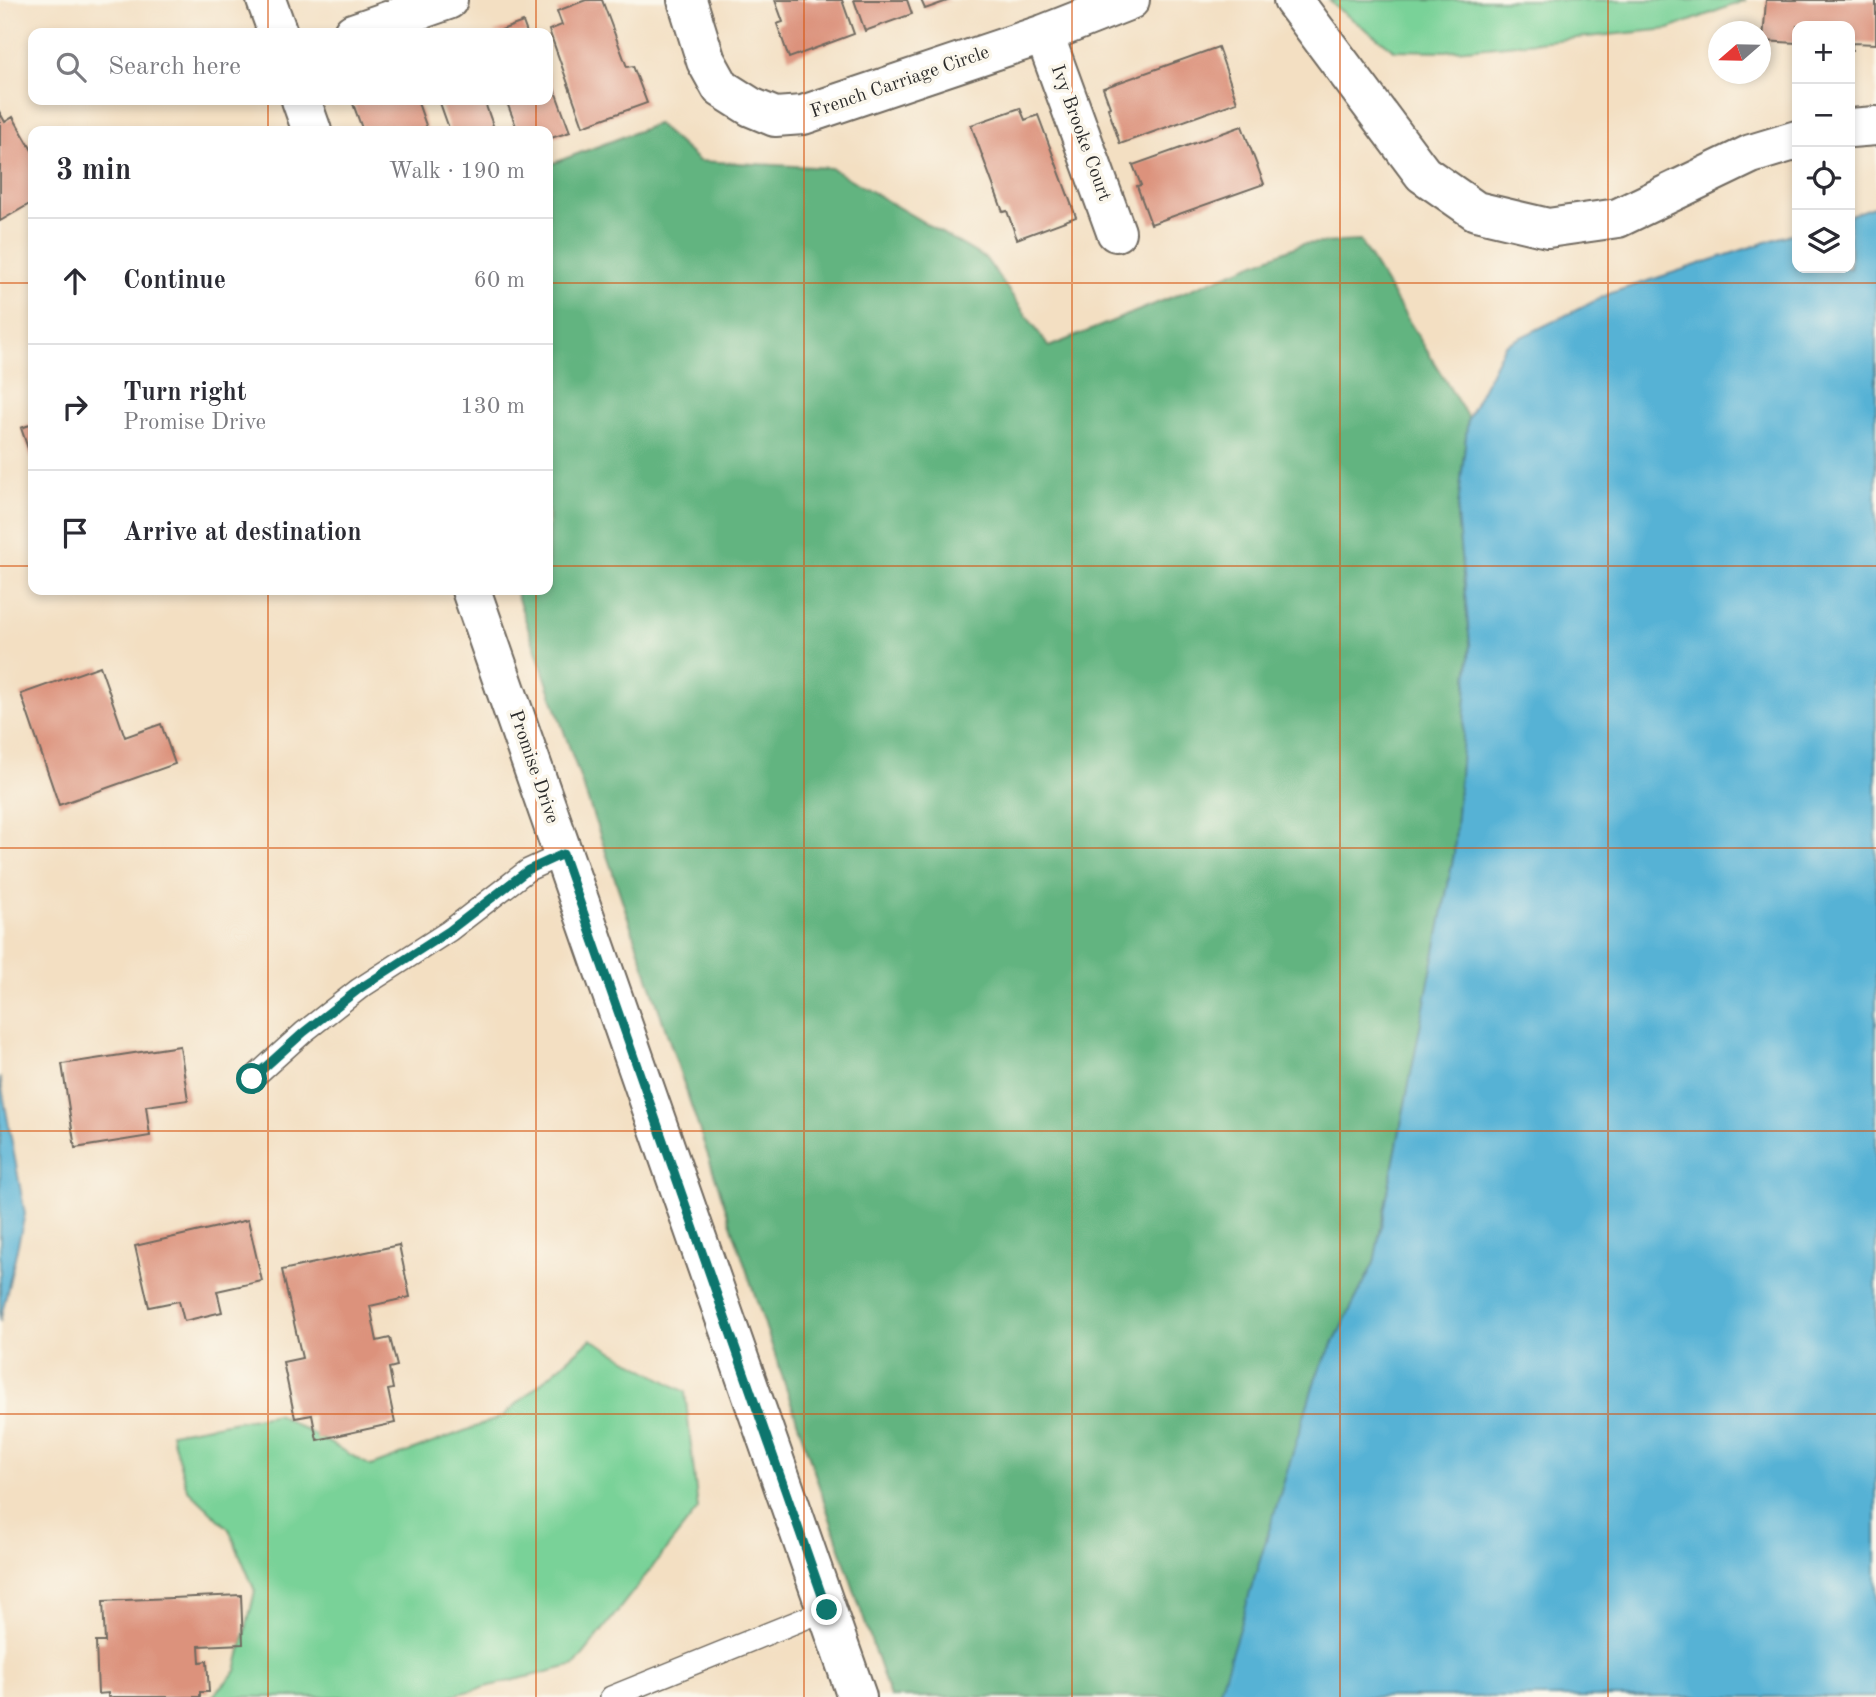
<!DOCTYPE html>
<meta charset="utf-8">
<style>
:root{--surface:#fff;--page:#f2f2f3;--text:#2b2b33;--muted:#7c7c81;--line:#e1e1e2}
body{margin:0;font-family:"Old Standard TT",serif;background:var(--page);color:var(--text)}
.controls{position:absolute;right:21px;top:21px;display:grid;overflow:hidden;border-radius:14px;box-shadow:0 4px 10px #0003}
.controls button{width:63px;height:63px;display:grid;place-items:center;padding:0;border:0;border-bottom:2px solid var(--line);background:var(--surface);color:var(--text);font:35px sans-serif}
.compass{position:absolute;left:1708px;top:21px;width:63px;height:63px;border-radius:50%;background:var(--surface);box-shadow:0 4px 10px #0003;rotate:250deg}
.stop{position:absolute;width:21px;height:21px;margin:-16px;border:5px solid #0f766e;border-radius:50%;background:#fff}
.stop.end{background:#0f766e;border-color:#fff;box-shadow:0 2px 7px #0008}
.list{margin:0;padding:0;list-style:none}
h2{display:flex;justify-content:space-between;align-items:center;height:91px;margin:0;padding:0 28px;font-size:30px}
h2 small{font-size:23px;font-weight:400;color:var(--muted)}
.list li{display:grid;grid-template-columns:46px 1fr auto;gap:21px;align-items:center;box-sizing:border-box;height:126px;padding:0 28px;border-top:2px solid var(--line)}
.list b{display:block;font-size:26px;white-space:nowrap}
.list p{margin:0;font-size:23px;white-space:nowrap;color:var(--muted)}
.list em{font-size:23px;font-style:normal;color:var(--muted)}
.icon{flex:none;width:38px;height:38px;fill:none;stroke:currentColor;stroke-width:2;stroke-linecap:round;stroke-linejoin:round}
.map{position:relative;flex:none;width:1876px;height:1697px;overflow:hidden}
.search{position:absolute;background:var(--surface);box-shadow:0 4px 10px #0003;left:28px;top:28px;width:525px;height:77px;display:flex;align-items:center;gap:18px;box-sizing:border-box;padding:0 24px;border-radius:14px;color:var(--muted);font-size:26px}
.panel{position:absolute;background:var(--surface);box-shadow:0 4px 10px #0003;left:28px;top:126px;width:525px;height:469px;border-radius:14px}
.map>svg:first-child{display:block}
.green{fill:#79d298;stroke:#527e62;stroke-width:2}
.forest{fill:#62b480;stroke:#467056;stroke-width:2}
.water{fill:#57b2d5;stroke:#416e80;stroke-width:2}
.building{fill:#dc927b}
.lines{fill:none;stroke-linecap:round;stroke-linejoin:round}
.service-casing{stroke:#716a60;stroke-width:24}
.minor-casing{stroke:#716a60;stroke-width:42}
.service{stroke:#fff;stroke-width:21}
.minor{stroke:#fff;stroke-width:38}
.route{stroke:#0f766e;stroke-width:9}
.grid{fill:none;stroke:#d5540f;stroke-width:2;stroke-opacity:0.55}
.labels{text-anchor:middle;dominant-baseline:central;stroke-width:7;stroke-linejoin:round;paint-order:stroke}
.street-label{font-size:19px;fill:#2b2b2b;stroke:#fbf7ec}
</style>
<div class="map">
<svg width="1876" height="1697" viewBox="0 0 1876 1697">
<rect width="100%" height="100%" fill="#fbf7ec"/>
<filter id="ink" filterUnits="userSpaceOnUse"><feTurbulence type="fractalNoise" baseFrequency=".0143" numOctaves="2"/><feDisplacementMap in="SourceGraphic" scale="14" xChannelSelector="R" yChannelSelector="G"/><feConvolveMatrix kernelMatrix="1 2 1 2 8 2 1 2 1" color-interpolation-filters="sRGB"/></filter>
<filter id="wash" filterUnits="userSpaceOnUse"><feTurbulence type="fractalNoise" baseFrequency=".00686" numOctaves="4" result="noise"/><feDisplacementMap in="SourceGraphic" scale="28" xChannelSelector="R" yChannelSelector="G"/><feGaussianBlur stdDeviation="1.57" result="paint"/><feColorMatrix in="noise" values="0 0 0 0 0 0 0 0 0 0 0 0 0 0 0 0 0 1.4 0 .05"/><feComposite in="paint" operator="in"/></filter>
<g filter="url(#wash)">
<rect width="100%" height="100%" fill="#f3dfc2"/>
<path class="green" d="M1329 0H1746L1669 29 1445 51 1394 50 1337 8Z
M591 1339 685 1392 698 1509 575 1665 445 1697H212L236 1671 255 1591 229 1529 187 1489 171 1433 277 1414 371 1466 502 1417Z"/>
<path class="forest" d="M657 124 699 161 831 168 986 259 1049 347 1302 244 1360 241 1468 418 1457 516 1470 644 1454 854 1374 1263 1316 1377 1220 1697H890L611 867 515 590H548V165Z"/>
<path class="water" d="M1876 206V1697H1218L1316 1377 1374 1263 1454 854 1470 644 1457 516 1468 418 1505 345 1611 293 1797 232V268H1850V215Z
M0 1077 25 1214 0 1322Z"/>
<g id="blocks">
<path class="building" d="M586 0H602L627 67 633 66 647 103 583 126 549 30 562 25 557 11Z
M775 0H842L854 34 789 58 777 24 783 22Z
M854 0H907L912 14 865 31Z
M921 0H950L925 9Z
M1766 0H1876V44L1852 43V51H1850V26H1797V43L1763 41Z
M523 22 527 33H493Z
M1218 47 1237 102 1120 144 1108 108 1110 107 1103 88Z
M548 72 570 132 548 139V131H518L506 100H548Z
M355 100H417L428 131H363L352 101Z
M439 100H484L495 131H450Z
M1020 108 1025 120 1038 115 1076 217 1017 239 1007 211 1003 212 971 125Z
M0 113 5 122 13 117 33 152V202L0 221Z
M1242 126 1264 184 1151 224 1137 186 1141 185 1133 165Z
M33 424V463L21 428Z
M100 666 125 737 161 724 175 764 59 805 21 694Z
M180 1046 188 1100 146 1106 150 1136 75 1148 62 1064Z
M248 1220 262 1281 217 1291 222 1312 184 1321 179 1301 149 1307 135 1246Z
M399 1245 410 1297 370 1306 377 1341 390 1338 397 1366 389 1368 393 1389 388 1390 395 1423 317 1440 312 1415 295 1418 283 1362 302 1358 282 1270Z
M241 1595 243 1644 199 1646 200 1662 207 1661 209 1692H200V1697H108V1693L98 1694 96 1642H105L103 1601Z"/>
</g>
</g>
<g filter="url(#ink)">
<use href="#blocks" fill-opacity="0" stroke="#716a60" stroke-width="2"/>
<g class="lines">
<g class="service-casing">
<path id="service" d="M252 1079 304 1032 359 989 449 931 528 870 563 854
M611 1697 826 1610"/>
</g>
<g class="minor-casing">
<path id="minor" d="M266 0 278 33
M687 0 706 61 721 88 751 107 775 117 803 115 1044 34 1130 0
M1293 0 1423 174 1476 211 1548 228 1618 218 1751 154 1797 140
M353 33 448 0
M1044 34 1116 232
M301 100 312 131
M1850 128 1876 126
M471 590 857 1697"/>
</g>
<use href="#service" class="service"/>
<use href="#minor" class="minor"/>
</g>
</g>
<g class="lines" filter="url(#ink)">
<path class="route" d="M252 1079 304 1032 359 989 449 931 528 870 563 854 827 1610"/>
</g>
<path class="grid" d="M268 0V33M536 0V33M804 0V1697M1072 0V1697M1340 0V1697M1608 0V1697M268 100V131M536 100V131M0 283H33M548 283H1876M0 566H33M548 566H1876M268 590V1697M536 590V1697M0 848H1876M0 1131H1876M0 1414H1876"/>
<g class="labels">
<g class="street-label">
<text transform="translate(900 83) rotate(-19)">French Carriage Circle</text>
<text transform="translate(1080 133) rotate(70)">Ivy Brooke Court</text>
<text transform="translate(533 767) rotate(71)">Promise Drive</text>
</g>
</g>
</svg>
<div class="controls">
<button>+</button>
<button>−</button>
<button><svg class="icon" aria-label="locate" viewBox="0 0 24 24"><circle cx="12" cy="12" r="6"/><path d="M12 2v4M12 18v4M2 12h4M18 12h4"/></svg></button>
<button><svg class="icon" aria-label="layers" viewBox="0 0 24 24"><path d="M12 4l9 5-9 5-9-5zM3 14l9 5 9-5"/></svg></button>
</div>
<svg class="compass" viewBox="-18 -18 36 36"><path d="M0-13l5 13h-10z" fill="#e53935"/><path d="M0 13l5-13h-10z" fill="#7c7c81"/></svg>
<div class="stop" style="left:252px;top:1079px"></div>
<div class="stop end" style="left:827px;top:1610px"></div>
<div class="search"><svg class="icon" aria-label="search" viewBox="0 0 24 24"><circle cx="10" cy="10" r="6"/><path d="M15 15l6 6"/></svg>Search here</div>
<section class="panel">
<h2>3 min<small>Walk · 190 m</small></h2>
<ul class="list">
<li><svg class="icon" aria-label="ahead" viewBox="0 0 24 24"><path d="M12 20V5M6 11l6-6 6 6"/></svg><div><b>Continue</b></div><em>60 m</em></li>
<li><svg class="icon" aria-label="right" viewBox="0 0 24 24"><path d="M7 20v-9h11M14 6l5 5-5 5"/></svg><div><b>Turn right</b><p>Promise Drive</p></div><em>130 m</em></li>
<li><svg class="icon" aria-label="arrive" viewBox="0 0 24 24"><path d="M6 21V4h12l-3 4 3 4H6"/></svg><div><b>Arrive at destination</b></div></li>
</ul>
</section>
</div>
